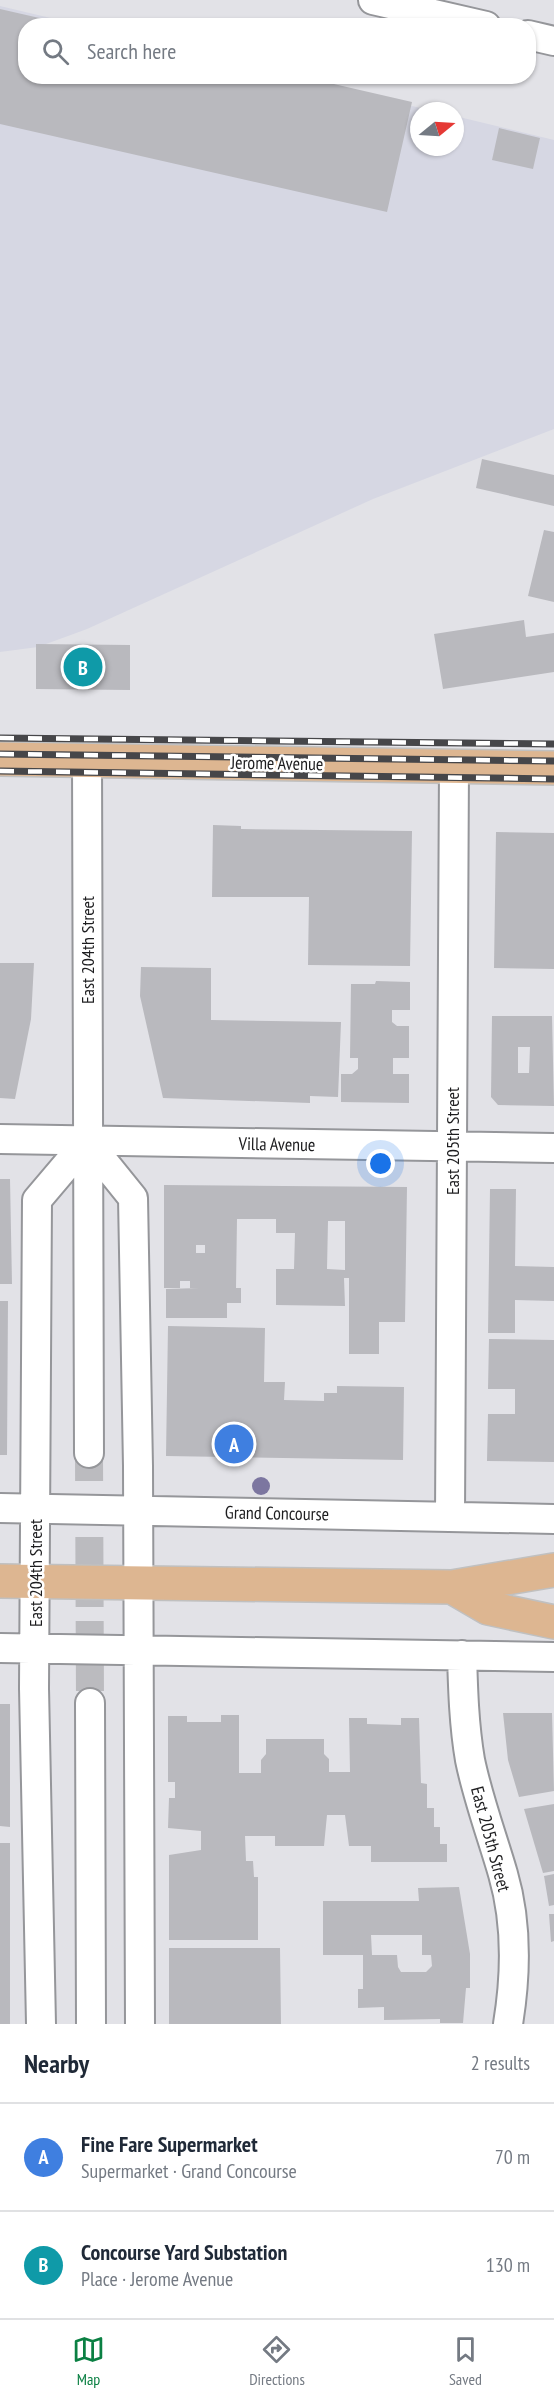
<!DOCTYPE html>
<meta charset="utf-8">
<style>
:root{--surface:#fff;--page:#f6f6f7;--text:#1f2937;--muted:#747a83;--line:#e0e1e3;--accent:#0b8043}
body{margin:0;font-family:"PT Sans Narrow",sans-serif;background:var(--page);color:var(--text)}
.compass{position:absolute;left:410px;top:102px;width:54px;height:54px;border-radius:50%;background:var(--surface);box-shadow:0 2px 4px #0004;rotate:72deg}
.you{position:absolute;left:381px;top:1164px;width:21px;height:21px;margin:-15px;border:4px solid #fff;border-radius:50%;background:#1a73e8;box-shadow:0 0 0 9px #1a73e833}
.badge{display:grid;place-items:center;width:39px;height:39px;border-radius:50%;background:var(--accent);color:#fff;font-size:20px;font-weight:700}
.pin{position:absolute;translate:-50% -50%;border:3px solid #fff;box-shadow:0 2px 6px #0006}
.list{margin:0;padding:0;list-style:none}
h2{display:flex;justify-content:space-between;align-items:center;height:78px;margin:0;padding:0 24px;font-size:26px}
h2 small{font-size:20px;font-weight:400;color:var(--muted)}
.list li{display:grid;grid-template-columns:39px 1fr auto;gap:18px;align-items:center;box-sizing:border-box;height:108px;padding:0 24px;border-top:2px solid var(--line)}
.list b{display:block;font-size:22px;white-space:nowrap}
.list p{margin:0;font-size:20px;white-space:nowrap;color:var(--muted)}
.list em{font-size:20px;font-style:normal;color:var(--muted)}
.icon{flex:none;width:33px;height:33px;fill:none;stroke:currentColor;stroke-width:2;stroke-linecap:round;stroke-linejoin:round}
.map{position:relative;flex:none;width:554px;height:2024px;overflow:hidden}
.search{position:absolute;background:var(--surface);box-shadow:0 2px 4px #0004;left:18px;right:18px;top:18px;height:66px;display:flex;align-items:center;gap:15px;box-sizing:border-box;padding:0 21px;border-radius:24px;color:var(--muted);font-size:22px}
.sheet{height:294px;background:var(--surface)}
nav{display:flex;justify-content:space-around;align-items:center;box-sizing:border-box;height:84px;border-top:2px solid var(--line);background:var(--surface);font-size:16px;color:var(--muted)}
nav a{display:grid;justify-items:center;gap:3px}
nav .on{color:var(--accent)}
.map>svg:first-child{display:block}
.built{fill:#d6d7e3}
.building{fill:#b9b9be;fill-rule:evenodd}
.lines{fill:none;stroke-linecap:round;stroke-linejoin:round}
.minor-tunnel{stroke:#bbbbbf;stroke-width:28;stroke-dasharray:28 14;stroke-linecap:butt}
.minor-casing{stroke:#95969a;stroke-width:32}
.major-casing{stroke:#c0c0c0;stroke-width:36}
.minor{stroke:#fff;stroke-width:28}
.major{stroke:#ddb691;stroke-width:33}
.rail-casing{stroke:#464649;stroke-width:7}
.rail{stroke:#fff;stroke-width:4.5;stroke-dasharray:14;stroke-linecap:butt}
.tree{fill:#7c76a0}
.labels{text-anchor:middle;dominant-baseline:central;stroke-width:5;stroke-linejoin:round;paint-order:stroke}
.street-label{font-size:18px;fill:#1d1d1f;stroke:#fff}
</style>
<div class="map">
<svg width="554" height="2024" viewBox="0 0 554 2024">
<rect width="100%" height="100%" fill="#e2e2e7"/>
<path class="built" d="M0 6 80 25 26 26V76L290 77 433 111H419V147H455V116L554 140V429L373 499 87 629 38 647 0 652Z"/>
<path class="building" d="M0 9 70 25 26 26V76H299L412 102 387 212 0 124Z
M499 128 540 138 533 169 492 160Z
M482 459 554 475V506L476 488Z
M544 530 554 532V602L528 596Z
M524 620 526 637 554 633V672L443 689 434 634Z
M36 644 130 645V690L36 689Z
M213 825 241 826V829L412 831 410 966 308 965 309 897H212Z
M496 832 554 833V969L494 968Z
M0 963H34L31 1019 15 1099 0 1098Z
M141 967 211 968V1020L341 1022 338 1097 310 1096V1103L163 1098 140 996Z
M376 981 410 982V1010H392V1022L397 1026H409V1058H393V1074H409V1103L341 1102V1074H352L358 1069V1058H350L351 984H375Z
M492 1016H552L554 1106 498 1105 491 1097ZM518 1047H530L529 1073H518Z
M0 1179H10L12 1284H0Z
M164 1185 407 1187 405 1322H379V1354H349V1278H344L345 1306 276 1305V1269H294L295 1233H276V1219H237L236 1288H241V1303H227V1318H166V1289L199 1288H190V1281H180V1288H164ZM328 1221H345V1270L327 1269ZM196 1245H205V1253H196Z
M490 1189H516L515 1266 554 1267V1301L515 1300V1333H488Z
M0 1301H8L7 1455H0Z
M168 1326 265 1328 264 1382H285L284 1400 324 1401V1393H337V1386L404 1387 403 1460 166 1456Z
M489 1339 554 1340V1462L487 1461 488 1414H515V1389H488Z
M0 1704H10V1827L0 1826Z
M503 1713H552L554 1791 519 1797 508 1760Z
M221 1715H239V1773H261V1760L266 1754V1739H324V1754L329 1759V1772H350L349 1718H367V1724L401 1725V1718H419L421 1783 427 1784V1808H434V1827H440V1844H447V1862H371V1846H349L345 1815H327L324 1846H275V1836H245L246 1861H253L254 1877H258V1940H169V1855L201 1850V1831L168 1828 169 1798H175V1782H168V1716H187V1722H221Z
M554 1804V1871L543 1873 524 1809Z
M0 1843H10V2024H0Z
M554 1874V1905L549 1906 544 1876Z
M459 1887 470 1954V1988H466L463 2023H440V2019L384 2020V2007L358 2008V1989H363V1955H323V1901H419L418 1888ZM371 1935H422V1955H431L432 1966 426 1972H401L398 1967 397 1955H372Z
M549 1914H554V1941L551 1942Z
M169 1948H280L281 2024H169Z"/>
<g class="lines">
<path class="minor-tunnel" d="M89 1453 90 1703"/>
<g class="minor-casing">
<path id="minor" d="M373 0 486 26
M528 35 554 41
M87 760 89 1453
M0 1139 554 1148
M0 1508 554 1519
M450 1517 454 766
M0 1648 554 1657
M462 1655C463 1690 464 1725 470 1760 478 1799 492 1836 503 1874 517 1922 516 1975 508 2024
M90 1703 91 2024
M41 2024 34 1688 37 1200 87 1141 133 1198 138 1466 140 2024"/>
</g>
<g class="major-casing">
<path id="major" d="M0 759 554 768
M0 1581 452 1587 554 1570
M452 1587 488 1608 554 1622"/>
</g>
<use href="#minor" class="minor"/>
<use href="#major" class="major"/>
<g class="rail-casing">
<path id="rail" d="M0 738 554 744
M0 754 554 761
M0 771 554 779"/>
</g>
<use href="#rail" class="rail"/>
</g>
<circle class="tree" cx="261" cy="1486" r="9"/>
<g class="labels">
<g class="street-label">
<text transform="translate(277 763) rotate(1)">Jerome Avenue</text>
<text transform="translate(87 950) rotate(-90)">East 204th Street</text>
<text transform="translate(452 1141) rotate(-90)">East 205th Street</text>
<text transform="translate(277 1144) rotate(1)">Villa Avenue</text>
<text transform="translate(277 1513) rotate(1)">Grand Concourse</text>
<text transform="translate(35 1573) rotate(-90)">East 204th Street</text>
<text transform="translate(491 1839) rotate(75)">East 205th Street</text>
</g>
</g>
</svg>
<svg class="compass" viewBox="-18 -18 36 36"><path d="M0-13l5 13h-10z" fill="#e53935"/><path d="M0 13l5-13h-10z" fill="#747a83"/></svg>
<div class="you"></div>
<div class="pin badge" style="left:234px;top:1444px;background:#3f7fe0">A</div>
<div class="pin badge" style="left:83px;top:667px;background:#0f9aa8">B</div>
<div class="search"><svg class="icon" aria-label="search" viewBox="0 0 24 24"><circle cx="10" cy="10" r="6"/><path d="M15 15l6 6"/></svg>Search here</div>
</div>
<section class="sheet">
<h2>Nearby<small>2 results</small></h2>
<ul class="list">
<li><span class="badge" style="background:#3f7fe0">A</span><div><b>Fine Fare Supermarket</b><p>Supermarket · Grand Concourse</p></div><em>70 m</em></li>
<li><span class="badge" style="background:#0f9aa8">B</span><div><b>Concourse Yard Substation</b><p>Place · Jerome Avenue</p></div><em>130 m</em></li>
</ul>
</section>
<nav>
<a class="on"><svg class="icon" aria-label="map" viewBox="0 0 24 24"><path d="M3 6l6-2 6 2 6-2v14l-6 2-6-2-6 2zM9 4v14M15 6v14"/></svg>Map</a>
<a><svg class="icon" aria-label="directions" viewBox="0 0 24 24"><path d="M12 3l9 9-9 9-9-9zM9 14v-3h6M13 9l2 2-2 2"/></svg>Directions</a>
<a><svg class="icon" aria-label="saved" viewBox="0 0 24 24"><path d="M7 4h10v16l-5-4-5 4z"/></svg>Saved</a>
</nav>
